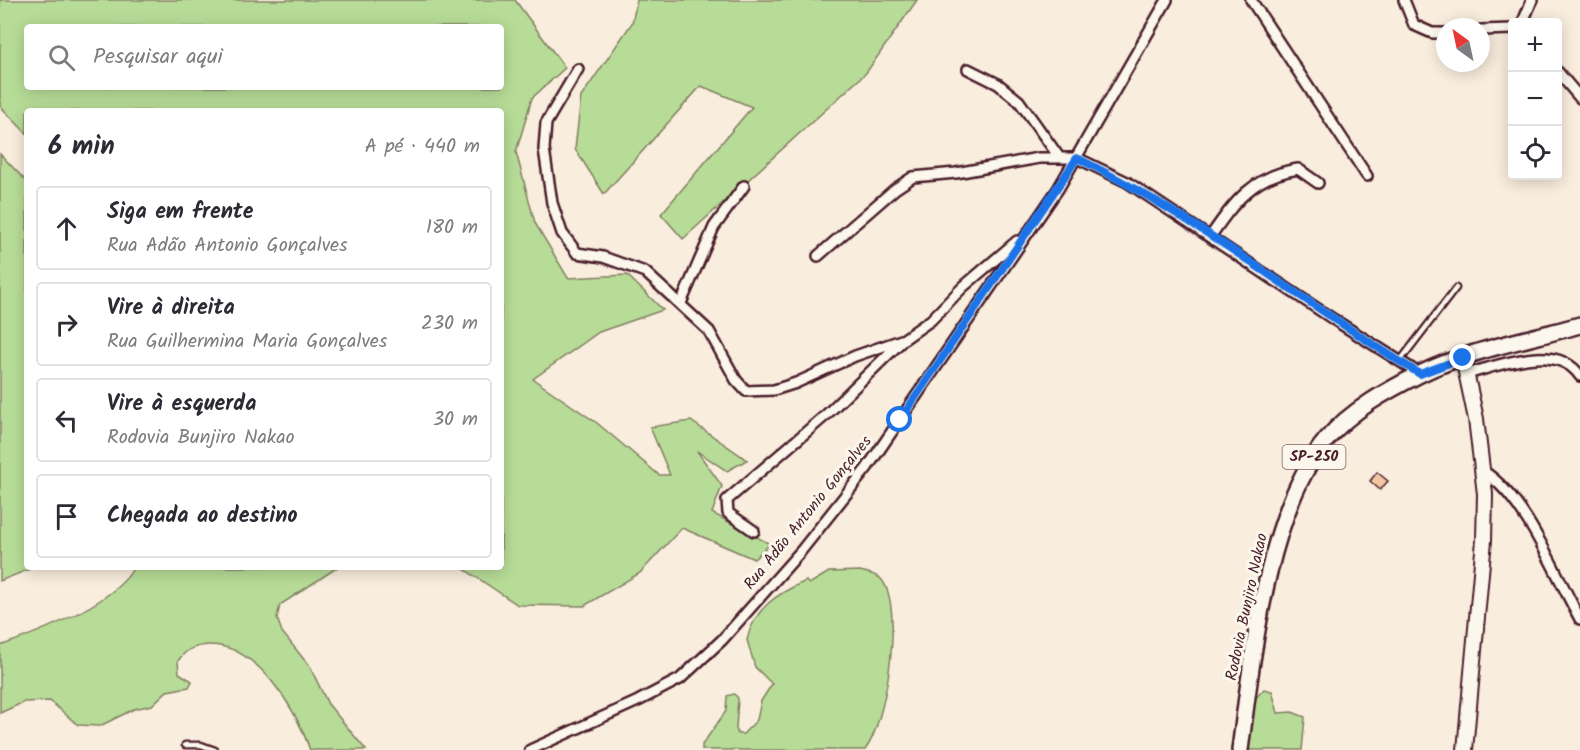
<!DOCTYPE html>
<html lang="pt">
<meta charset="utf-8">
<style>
:root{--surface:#fff;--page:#f7f7f7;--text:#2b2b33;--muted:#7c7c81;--line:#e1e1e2}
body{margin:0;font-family:Kalam,sans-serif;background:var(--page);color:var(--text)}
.controls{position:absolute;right:18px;top:18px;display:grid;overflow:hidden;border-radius:6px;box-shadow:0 3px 15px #0003}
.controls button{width:54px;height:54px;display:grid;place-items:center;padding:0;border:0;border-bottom:2px solid var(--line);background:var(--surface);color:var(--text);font:30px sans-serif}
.compass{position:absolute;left:1436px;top:18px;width:54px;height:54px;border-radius:50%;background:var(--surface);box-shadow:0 3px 15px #0003;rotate:327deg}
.stop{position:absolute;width:18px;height:18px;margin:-14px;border:4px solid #1a73e8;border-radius:50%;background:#fff}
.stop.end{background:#1a73e8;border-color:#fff;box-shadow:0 2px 6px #0008}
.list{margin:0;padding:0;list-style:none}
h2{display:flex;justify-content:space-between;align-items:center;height:78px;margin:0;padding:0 24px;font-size:26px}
h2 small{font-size:20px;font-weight:400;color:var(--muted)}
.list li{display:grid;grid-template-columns:39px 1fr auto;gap:18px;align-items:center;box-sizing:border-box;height:84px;margin:0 12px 12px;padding:0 12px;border:2px solid var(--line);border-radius:6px}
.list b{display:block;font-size:22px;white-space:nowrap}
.list p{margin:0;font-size:20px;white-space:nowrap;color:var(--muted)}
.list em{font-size:20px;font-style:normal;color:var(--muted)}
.icon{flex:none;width:33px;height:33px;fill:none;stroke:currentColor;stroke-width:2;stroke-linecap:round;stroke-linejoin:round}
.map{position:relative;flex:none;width:1580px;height:750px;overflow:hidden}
.search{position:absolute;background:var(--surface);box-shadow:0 3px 15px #0003;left:24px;top:24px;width:480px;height:66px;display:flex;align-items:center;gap:15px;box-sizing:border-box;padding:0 21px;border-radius:6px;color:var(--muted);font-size:22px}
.panel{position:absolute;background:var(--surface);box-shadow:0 3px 15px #0003;left:24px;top:108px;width:480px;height:462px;border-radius:6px}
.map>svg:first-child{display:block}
.green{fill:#b7dc97;stroke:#807e61;stroke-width:1.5;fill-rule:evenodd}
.building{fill:#f3c5a3;stroke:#4a1f2b;stroke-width:1.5}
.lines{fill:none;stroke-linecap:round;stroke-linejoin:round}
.lane-casing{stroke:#4a1f2b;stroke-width:9}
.street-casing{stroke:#4a1f2b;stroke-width:14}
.secondary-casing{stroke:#4a1f2b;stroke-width:18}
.primary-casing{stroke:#4a1f2b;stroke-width:20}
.lane{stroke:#fbf7ec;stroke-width:4.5}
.street{stroke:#fbf7ec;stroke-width:9}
.secondary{stroke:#fbf7ec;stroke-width:14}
.primary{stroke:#fbf7ec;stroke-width:15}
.route{stroke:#1a73e8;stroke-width:8}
.labels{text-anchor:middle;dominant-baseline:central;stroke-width:6;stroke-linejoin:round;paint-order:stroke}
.shield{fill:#fbf7ec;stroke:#7f6065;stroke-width:1.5}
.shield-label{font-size:15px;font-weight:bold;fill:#4a1f2b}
.street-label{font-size:16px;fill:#4a1f2b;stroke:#fbf7ec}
</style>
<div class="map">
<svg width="1580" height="750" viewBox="0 0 1580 750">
<rect width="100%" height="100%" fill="#f9eddd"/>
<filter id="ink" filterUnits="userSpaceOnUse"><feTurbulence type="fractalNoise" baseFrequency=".0167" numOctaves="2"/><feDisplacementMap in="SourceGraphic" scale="12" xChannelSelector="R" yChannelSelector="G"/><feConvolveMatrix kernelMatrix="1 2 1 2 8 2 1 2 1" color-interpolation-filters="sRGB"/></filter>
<g filter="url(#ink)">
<path class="green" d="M0 0H515L565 68 532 98 516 152 535 223 568 278 627 275 663 310 599 332 533 379 597 423 659 475H670L650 427 691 421 747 460 727 471 697 451 722 486 712 513 770 544 754 559 682 528 640 573 584 606 518 605 461 567H501V111H27V134L0 106ZM27 27H501V87H27Z
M637 0H917L866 73 683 239 661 214 752 107 701 86 604 194 575 149 581 97 632 23Z
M0 154 27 182V567H35L0 581Z
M134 567H338L280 605 277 618 282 632 310 667 328 704 366 750H310C296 709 257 644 209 645 194 646 186 649 178 661L179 673 192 681 189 687 167 691 152 705 134 709 100 726 78 725 50 701 24 702 0 713V646C37 633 115 603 134 567Z
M860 571C867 573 876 574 881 579 905 605 886 724 865 750H702V745L726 711 727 696 734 694 738 698 736 729 738 734H743L757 720 761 701 772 684 755 667 747 640C754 608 778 593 806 581L809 584 829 572Z
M1264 689 1272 691 1278 713 1292 712 1305 717 1302 750H1238L1250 704Z"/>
<path class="building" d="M1377 472 1388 481 1380 490 1370 481Z"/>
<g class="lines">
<g class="lane-casing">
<path id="lane" d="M1400 361 1456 288
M185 745H201L215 750"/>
</g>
<g class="street-casing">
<path id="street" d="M1251 0 1367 176
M1404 0 1414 25 1432 33H1445
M1523 22 1532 0
M1481 30 1512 29
M578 69 546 123 544 149 552 203 562 233 577 253 603 257 645 272 709 331 736 380 746 391 774 390 796 383 855 356 904 339 931 320 963 287 1017 241
M968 69 998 84 1019 101 1059 157
M1558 72 1580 98
M1210 237C1235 201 1253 176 1298 169L1318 183
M818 256 895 189 913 177 956 173 1039 158H1077L1127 182 1333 319 1420 374
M681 303 714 227 744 186
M1466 374C1499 366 1556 341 1580 376
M1483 471C1526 498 1555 574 1580 619
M754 531 728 513 727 500 826 415 903 340
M530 750 638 701 680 679 722 640 801 551 867 468 1058 189 1167 0"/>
</g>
<g class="secondary-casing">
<path id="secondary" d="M1463 358 1476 419 1485 494 1484 540 1465 750"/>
</g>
<g class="primary-casing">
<path id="primary" d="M1240 750C1252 660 1267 509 1327 439 1350 411 1388 390 1420 374 1469 350 1527 340 1580 325"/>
</g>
<use href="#lane" class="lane"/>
<use href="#street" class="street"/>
<use href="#secondary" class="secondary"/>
<use href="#primary" class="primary"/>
</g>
</g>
<g class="lines" filter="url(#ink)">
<path class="route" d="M900 420 1077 158C1198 217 1304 304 1420 374L1463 358"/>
</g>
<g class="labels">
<rect class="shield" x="1282.5" y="445" width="63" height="24" rx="4.5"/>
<g class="shield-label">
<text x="1314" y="457">SP-250</text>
</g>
<g class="street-label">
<text transform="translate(808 513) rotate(-51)">Rua Adão Antonio Gonçalves</text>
<text transform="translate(1247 607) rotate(-78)">Rodovia Bunjiro Nakao</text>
</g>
</g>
</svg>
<div class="controls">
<button>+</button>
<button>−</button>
<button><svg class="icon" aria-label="locate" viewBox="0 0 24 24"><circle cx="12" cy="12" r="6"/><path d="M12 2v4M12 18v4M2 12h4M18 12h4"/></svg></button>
</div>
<svg class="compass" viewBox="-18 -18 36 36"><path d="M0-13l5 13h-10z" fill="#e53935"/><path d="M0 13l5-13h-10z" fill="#7c7c81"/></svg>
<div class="stop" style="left:900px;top:420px"></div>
<div class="stop end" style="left:1463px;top:358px"></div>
<div class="search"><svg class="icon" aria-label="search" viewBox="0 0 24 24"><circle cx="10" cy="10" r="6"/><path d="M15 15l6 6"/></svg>Pesquisar aqui</div>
<section class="panel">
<h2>6 min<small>A pé · 440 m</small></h2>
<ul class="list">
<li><svg class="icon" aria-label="ahead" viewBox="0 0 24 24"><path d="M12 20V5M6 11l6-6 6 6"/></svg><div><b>Siga em frente</b><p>Rua Adão Antonio Gonçalves</p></div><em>180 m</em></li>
<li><svg class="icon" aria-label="right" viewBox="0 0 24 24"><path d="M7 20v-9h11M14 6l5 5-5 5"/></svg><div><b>Vire à direita</b><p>Rua Guilhermina Maria Gonçalves</p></div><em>230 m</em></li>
<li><svg class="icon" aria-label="left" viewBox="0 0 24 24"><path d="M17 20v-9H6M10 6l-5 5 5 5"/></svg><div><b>Vire à esquerda</b><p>Rodovia Bunjiro Nakao</p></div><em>30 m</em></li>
<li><svg class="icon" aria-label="arrive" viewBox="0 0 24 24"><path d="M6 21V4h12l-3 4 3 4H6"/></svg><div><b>Chegada ao destino</b></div></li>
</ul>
</section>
</div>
